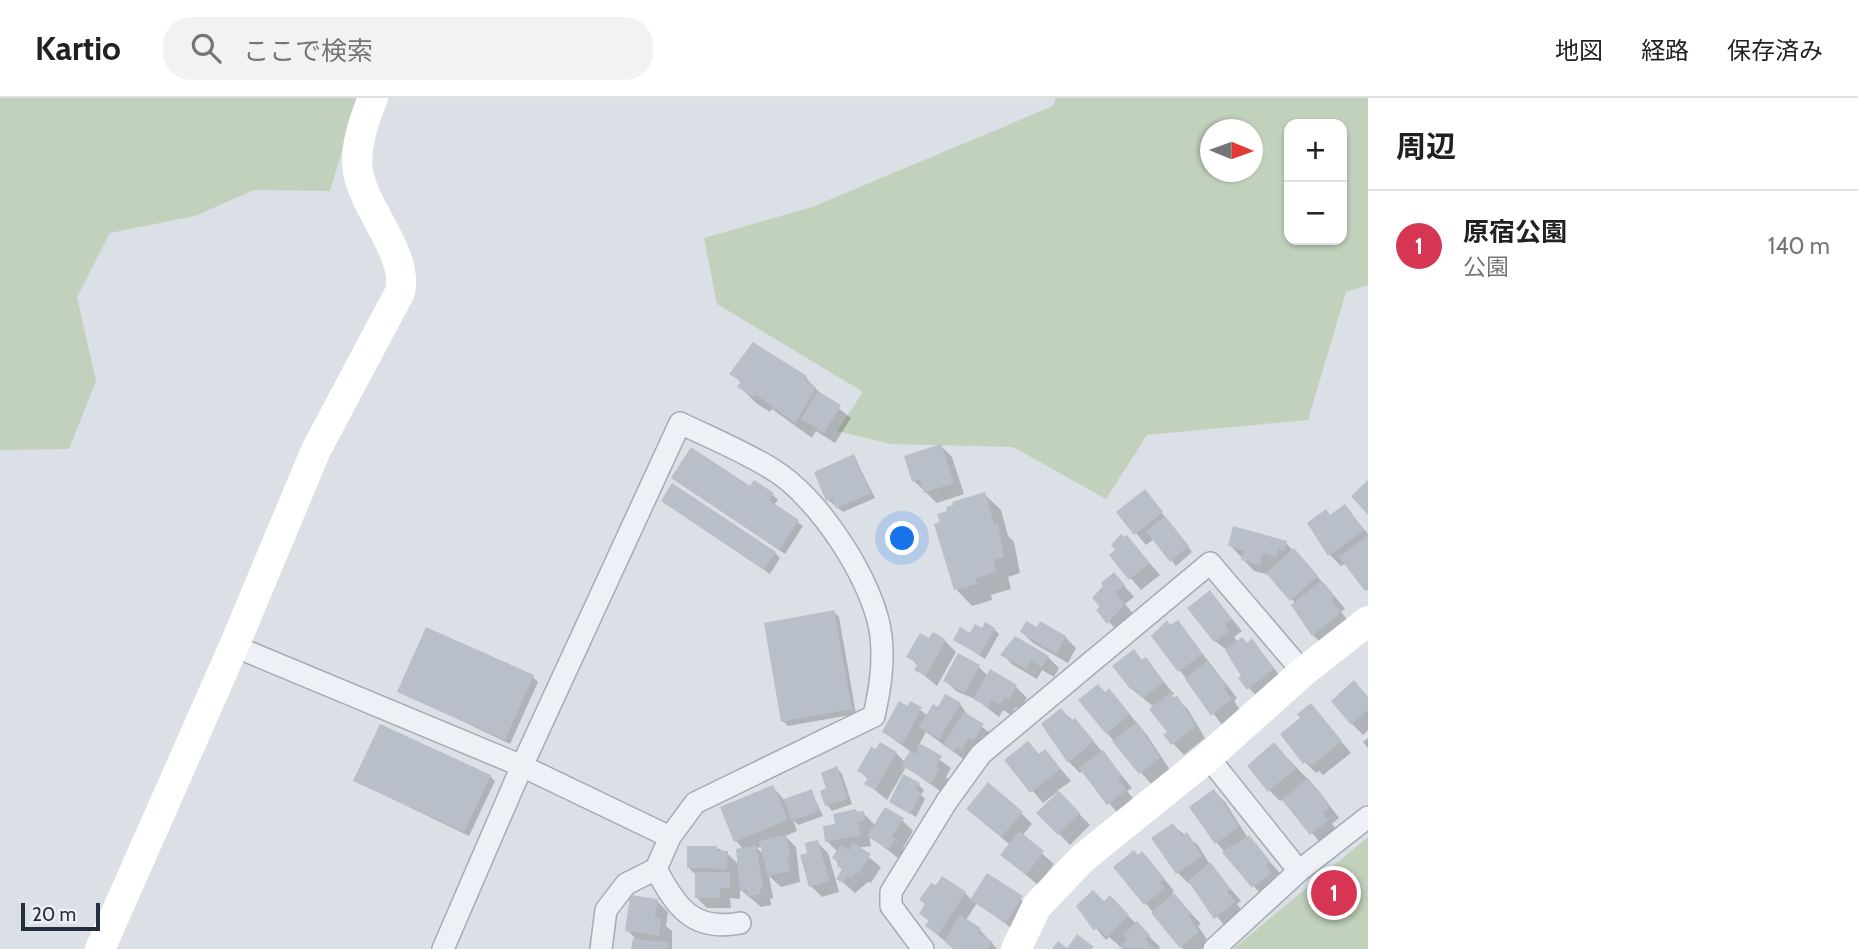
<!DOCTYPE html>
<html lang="ja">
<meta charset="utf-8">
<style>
:root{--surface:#fff;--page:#f2f2f2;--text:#202124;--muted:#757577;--line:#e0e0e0;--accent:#d63553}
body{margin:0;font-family:Cabin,"Noto Sans JP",sans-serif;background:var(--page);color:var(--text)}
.controls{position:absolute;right:21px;top:21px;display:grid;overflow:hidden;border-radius:14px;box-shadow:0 2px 5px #0004}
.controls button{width:63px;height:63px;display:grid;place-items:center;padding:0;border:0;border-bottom:2px solid var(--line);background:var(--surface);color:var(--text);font:35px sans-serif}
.compass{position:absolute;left:1200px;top:21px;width:63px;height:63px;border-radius:50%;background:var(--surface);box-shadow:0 2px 5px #0004;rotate:91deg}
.scale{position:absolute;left:21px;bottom:18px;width:79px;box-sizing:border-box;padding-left:7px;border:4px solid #242e3d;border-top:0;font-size:19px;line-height:24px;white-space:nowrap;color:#242e3d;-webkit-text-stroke:5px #eaeff4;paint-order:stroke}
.you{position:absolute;left:903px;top:441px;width:24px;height:24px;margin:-18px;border:5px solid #fff;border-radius:50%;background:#1a73e8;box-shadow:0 0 0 10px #1a73e833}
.badge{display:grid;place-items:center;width:46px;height:46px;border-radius:50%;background:var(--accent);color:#fff;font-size:23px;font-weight:700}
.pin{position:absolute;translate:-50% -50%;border:4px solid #fff;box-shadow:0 2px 7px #0006}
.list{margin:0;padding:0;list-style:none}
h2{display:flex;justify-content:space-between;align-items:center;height:91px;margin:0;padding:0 28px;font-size:30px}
h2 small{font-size:23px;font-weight:400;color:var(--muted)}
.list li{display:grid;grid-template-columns:46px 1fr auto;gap:21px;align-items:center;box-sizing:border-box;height:112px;padding:0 28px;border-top:2px solid var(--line)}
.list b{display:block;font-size:26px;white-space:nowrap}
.list p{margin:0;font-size:23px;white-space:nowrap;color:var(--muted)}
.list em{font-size:23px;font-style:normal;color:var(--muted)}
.icon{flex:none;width:38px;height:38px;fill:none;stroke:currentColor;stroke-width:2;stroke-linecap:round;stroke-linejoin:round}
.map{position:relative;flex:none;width:1368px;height:851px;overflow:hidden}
header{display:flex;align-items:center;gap:42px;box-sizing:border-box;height:98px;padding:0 35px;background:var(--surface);border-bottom:2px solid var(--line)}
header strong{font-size:33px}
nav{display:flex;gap:38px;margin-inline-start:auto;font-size:24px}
.search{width:490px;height:63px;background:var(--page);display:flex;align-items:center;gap:18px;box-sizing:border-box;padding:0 24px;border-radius:28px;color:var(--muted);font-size:26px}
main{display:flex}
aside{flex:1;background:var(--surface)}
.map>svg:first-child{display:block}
.green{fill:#c1d1bb;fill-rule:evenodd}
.shadow{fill:#0003;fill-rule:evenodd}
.building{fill:#b8bfc9}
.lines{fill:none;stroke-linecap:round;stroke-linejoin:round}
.street-casing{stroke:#a4abb3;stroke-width:24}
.street{stroke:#edf0f5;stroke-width:21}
.secondary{stroke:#fff;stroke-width:30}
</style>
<header>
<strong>Kartio</strong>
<div class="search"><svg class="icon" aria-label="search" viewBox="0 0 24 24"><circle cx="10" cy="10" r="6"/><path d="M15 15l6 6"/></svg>ここで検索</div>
<nav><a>地図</a><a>経路</a><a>保存済み</a></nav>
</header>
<main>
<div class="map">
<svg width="1368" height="851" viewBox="0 0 1368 851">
<rect width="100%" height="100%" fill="#dbe0e6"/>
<path class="green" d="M0 0H363L347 35 330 93 254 92 195 118 110 135 77 199 96 283 69 351 0 352Z
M1056 0H1368V187L1346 194 1308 322 1147 337 1106 401 1013 349 891 346 837 333 863 294 717 206 704 140 812 109 1053 8ZM1289 26H1342V142H1289ZM1210 32H1252V74H1210Z
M1368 739V851H1233Z"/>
<path class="shadow" d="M754 247 806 280 822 297 851 320 835 345 816 333 812 340 772 311 770 314 756 305 740 289 742 286 732 275Z
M941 348 952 359 964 396 937 405 914 383Z
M854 358 875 400 843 414 828 402Z
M678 384 750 390 773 397 778 402 774 407 803 428 785 456Z
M1145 393 1192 454 1176 468 1154 441 1146 447 1118 414Z
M984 396 1001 412 1008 438 1014 444 1020 475 1008 479 1011 491 991 497 992 502 972 508 956 491 942 426 949 414Z
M663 403 775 455 780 460 770 476Z
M1345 409 1368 436V493L1346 465 1341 468 1330 457 1310 425 1331 419Z
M1127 439 1160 477 1141 492 1111 457Z
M1286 445 1328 490 1345 511 1341 514 1351 526 1324 548 1313 537 1296 506 1270 477 1254 473 1230 447Z
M1114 476 1134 499 1125 506 1135 518 1119 535 1098 512Z
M1210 494 1242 533 1234 539 1238 544 1247 547 1252 542 1284 583 1260 602 1240 580 1243 578 1228 553 1215 543 1190 510Z
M834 514 839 519 856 616 788 628 783 623Z
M1178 524 1237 600 1234 603 1241 613 1223 628 1153 538Z
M1041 525 1065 539 1076 550 1068 565 1033 545 1022 534 1037 531Z
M994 531 999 536 985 561 955 541Z
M930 542 945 543 956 554 937 588 916 571 918 568 909 558Z
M1003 557 1048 559 1059 570 1054 579 1042 572 1037 581 1013 567Z
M1146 562 1174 596 1171 598 1187 610 1205 640 1184 657 1165 637 1169 634 1154 609 1132 591 1114 568Z
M978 568 988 578 1016 589 1027 600 1020 611 1016 609 1011 617 1003 612 999 619 977 602 956 593 945 582Z
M533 579 538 584 510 646 399 593Z
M1354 585 1368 599V632L1363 637 1352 626Z
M1109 592 1147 637 1170 672 1151 686 1107 635 1106 596Z
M911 605 928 618 938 611 960 606 969 619 994 638 966 663 926 634 919 647 951 670 946 679 950 683 943 695 906 669 887 702 866 685 868 681 860 673 896 655 905 664 911 654 884 634Z
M1311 608 1351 655 1323 677 1319 673 1316 675 1305 664 1303 621Z
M1061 612 1085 633 1132 690 1127 693 1136 704 1119 717 1083 673 1080 675 1069 664 1043 627Z
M1368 640V650L1363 644Z
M1274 646 1319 693 1339 720 1332 726 1338 734 1322 747 1284 701 1280 703 1270 693Z
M1045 653 1071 683 1057 693 1090 727 1070 747 1039 715 1058 696 1056 695 1043 705 1007 663 1040 658Z
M837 670 842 676 852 706 832 713 827 707 828 691Z
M490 678 495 683 469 738 355 683Z
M919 687 924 692 921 697 925 701 916 719 891 703Z
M773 689 784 702 811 693 823 718 798 727 793 722 797 733 785 738 796 749 800 784 781 789 769 778 773 800 770 801 771 807 761 809 740 791V801L730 800 731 810H707L696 799V777L689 770 717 750 727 755 741 769 743 751 736 743 722 710ZM762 748 765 758 757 750Z
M1214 693 1225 704 1248 740 1280 775 1275 778 1281 786 1264 800 1217 745 1191 709Z
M969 711 1021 715 1032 726 1022 738 1054 766 1038 787 1002 757 1010 747Z
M863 715 876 728 902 722 913 733 903 750 906 753 901 762 869 738 871 748 857 750 881 769 871 785 868 784 855 795 838 780 843 772 834 760 838 754 827 743 837 727Z
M1172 727 1198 747 1210 767 1241 803 1237 806 1244 816 1226 830 1191 784 1189 786 1178 775 1154 741Z
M817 744 828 755 839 794 822 799 811 788 810 756Z
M1153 767 1174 793 1172 795 1201 826 1198 828 1209 845 1202 851H1183L1116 769Z
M988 777 1033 811 1018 835 977 805 966 822 980 832 997 851H954L927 828 930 824 921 816 965 795 972 802Z
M1110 800 1160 849 1158 851H1123L1109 839 1106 842 1078 808 1104 805Z
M657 803 668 814 666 828 672 833V851H633L635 840 627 832Z"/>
<path class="building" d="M753 244 807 278 805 282 816 290 795 325 755 296 753 299 737 289 741 283 729 276Z
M818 293 841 307 824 335 801 321Z
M941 346 954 385 924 395 920 381 912 384 904 358Z
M691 349 750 388 754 382 774 395 769 402 799 422 779 452 671 380Z
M854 356 871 395 836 410 832 401 826 403 814 374Z
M1368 382V417L1351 398Z
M672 385 776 454 764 472 661 403Z
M1145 391 1163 414 1134 437 1116 414Z
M985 394 994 426 998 425 1004 459 993 462 996 474 975 480 977 486 954 492 934 426 940 424 937 416 947 413 946 409 953 407 952 404Z
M1345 406 1364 432 1328 458 1307 425 1326 411 1330 417Z
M1165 418 1189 448 1170 464 1146 433Z
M1233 428 1287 443 1284 453 1278 451 1276 459 1263 455 1260 467 1241 462 1244 453 1228 448Z
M1121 436 1124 439 1127 437 1150 465 1129 482 1109 457 1115 452 1111 447Z
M1368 437V490L1365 493 1339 459Z
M1294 450 1318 478 1290 503 1266 475Z
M1114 474 1125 487 1115 494 1125 506 1107 526 1096 512 1100 509 1092 500 1103 488 1101 485Z
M1321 483 1335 499 1331 502 1341 514 1312 538 1291 507Z
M1210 492 1232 521 1225 527 1229 533 1214 544 1187 510Z
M834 512 852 611 781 624 764 525Z
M1167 522 1170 527 1178 522 1203 556 1178 574 1151 538Z
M1026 523 1037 529 1040 523 1066 538 1056 556 1020 534Z
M985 524 995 530 980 557 953 542 960 529 970 535 975 526 982 530Z
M426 529 534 577 505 642 397 594Z
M933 534 946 542 926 578 914 572 918 565 906 559 920 535 929 540Z
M1015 538 1049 558 1042 569 1031 563 1026 571 1000 557Z
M1242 539 1247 545 1252 540 1274 571 1247 592 1238 580 1241 578 1225 552Z
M1134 551 1142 562 1146 559 1164 584 1142 600 1134 590 1131 592 1112 568Z
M958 555 980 567 965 595 943 583Z
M1207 563 1227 588 1224 591 1232 601 1211 618 1185 581Z
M990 571 1017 587 1009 602 1004 599 1000 607 992 602 988 609 973 601Z
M1354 582 1368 599V612L1351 627 1331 603Z
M1098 586 1105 594 1109 590 1130 616 1106 636 1078 602Z
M1170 595 1174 600 1177 597 1196 628 1171 647 1163 636 1167 634 1149 611Z
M945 596 961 605 939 641 919 629 933 606 938 609Z
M899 603 908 608 910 603 922 609 903 646 882 634Z
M1311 605 1342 643 1311 668 1307 663 1303 666 1280 636 1300 620 1297 616Z
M1061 610 1071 623 1075 620 1094 643 1068 665 1041 626Z
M964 614 984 626 974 642 969 639 962 652 957 649 954 654 943 647Z
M1137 624 1160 660 1139 676 1112 643Z
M380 626 491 677 464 734 353 683Z
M1028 643 1039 656 1045 651 1061 671 1030 695 1004 662Z
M880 644 897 654 875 692 864 686 868 679 857 673 871 649 876 651Z
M1274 644 1296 670 1268 694 1247 668Z
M921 646 942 658 936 668 940 670 931 685 901 667 910 653 915 656Z
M1103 652 1122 678 1118 681 1126 692 1107 707 1079 670Z
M837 668 848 701 825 708 820 693 826 690 821 675Z
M903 676 920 685 916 692 921 695 910 716 889 704Z
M1308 680 1330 708 1323 715 1328 722 1310 737 1282 702Z
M988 684 1023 714 1001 739 966 711Z
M773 687 788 722 734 744 720 709Z
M812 691 819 713 791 723 784 701Z
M1214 691 1239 729 1215 746 1189 709Z
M1059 693 1080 715 1058 737 1036 715Z
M885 709 904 720 892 738 896 741 889 752 867 738Z
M856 711 857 714 864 713 865 722 858 724 861 737 825 744 823 728 835 726 833 716Z
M1173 725 1182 738 1187 734 1202 758 1176 776 1151 740Z
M1019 733 1044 753 1026 777 1000 757Z
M786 736 791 759H787L790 773 768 778 759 743Z
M1249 737 1270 763 1266 767 1272 774 1252 790 1222 754Z
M818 742 829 783 809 789 800 757 807 755 805 745Z
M853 745 871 756 859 776 856 774 852 781 848 778 843 785 836 781 842 771 837 768 839 764 832 760 840 747 849 752Z
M756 747 763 789 760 790 761 796 748 799 747 792 740 793 736 751Z
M687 748H717V753H728L727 771 687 770Z
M1134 752 1138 757 1142 753 1165 781 1160 785 1165 790 1144 807 1113 769Z
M1210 764 1231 791 1227 794 1235 804 1214 821 1188 783Z
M695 774H730V790H720V800H695Z
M987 775 1023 798 1006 825 970 802Z
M942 778 966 794 938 837 925 828 929 822 919 816 925 806 919 802 931 785 936 787Z
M1093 792 1104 803 1110 797 1129 817 1106 839 1097 829 1094 833 1076 808Z
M1174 795 1191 815 1188 817 1199 834 1180 850 1151 815Z
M630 797 658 801 655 820 661 821 659 838 625 833Z
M960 817 981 830 978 835 993 844 988 851H953L944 843Z
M1137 823 1150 837 1145 842 1155 851 1119 850 1127 841 1123 837Z
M1077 836 1094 849 1092 851H1052L1058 843 1067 850Z
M633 840 669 845 668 851H631Z"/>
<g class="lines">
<g class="street-casing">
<path id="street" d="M234 548 522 668 670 739 695 705 874 618C880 591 884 566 881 538 875 485 818 398 772 371 743 353 711 340 680 325L522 668 443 851
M1208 659 1299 773
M656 771C676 809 693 834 740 825
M601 851 606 812 626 786 656 771 670 739
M923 851 891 808V794L947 703 981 656 1210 465 1303 574
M1214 851 1299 773 1368 719"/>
</g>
<use href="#street" class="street"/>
<path class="secondary" d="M100 851 234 548 316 352 400 194C409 156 364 112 358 73 354 50 364 22 373 0
M1016 851 1037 808 1083 760 1208 659 1303 574 1368 523"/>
</g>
</svg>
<div class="controls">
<button>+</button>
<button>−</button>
</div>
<svg class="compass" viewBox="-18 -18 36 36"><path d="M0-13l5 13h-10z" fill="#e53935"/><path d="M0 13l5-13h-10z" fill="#757577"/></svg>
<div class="scale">20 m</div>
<div class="you"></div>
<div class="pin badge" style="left:1334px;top:795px">1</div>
</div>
<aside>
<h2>周辺<small></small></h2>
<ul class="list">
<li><span class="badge">1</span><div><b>原宿公園</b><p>公園</p></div><em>140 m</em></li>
</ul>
</aside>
</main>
